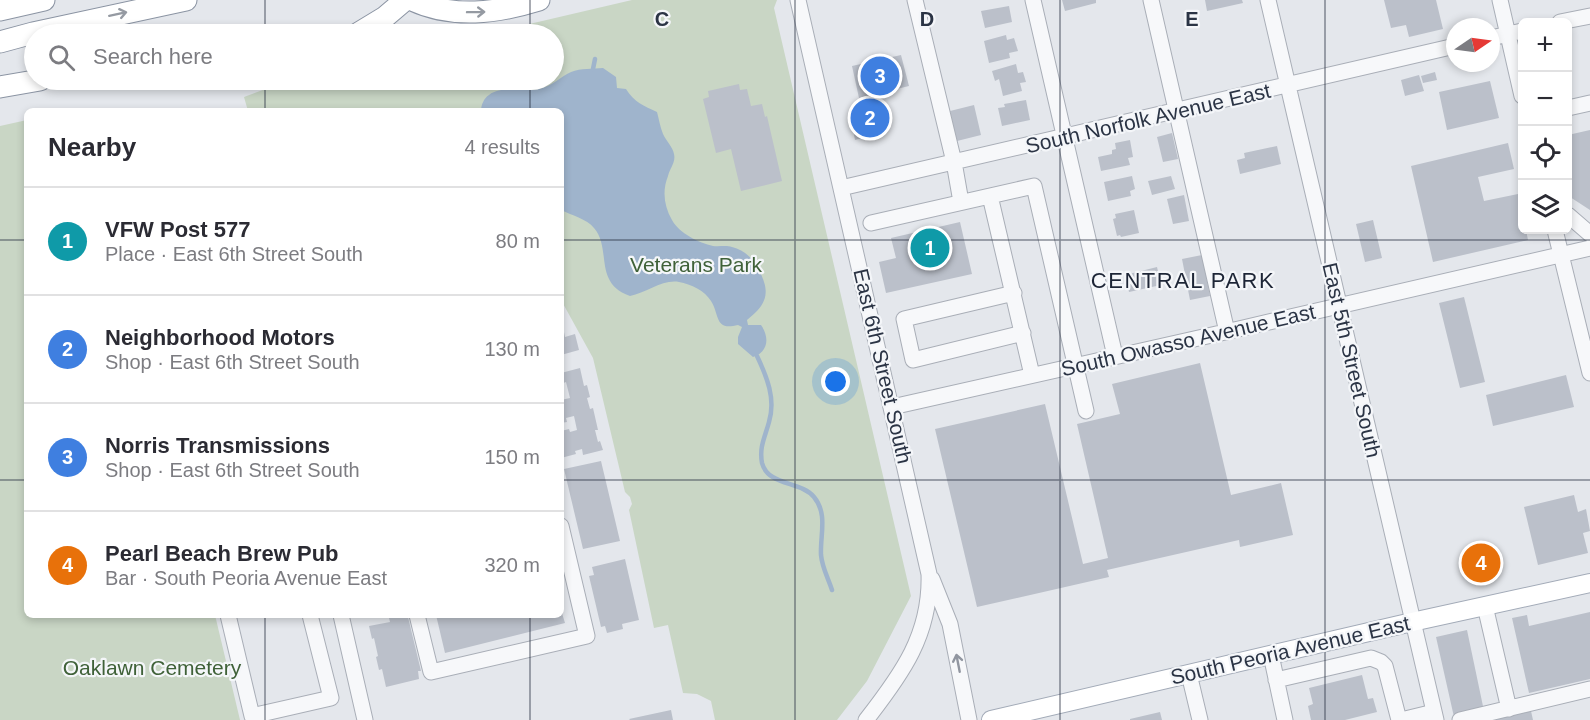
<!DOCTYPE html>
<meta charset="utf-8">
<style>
:root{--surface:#fff;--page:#f2f2f3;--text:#2b2b33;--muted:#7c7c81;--line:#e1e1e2;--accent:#d1495b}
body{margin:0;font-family:Helvetica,sans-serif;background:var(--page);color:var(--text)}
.controls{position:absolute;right:18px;top:18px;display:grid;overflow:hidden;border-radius:9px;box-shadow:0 3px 9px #0003}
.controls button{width:54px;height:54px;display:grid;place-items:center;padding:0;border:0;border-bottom:2px solid var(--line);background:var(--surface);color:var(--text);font:30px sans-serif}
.compass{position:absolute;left:1446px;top:18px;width:54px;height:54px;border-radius:50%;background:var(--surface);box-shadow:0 3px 9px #0003;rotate:77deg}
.you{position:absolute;left:836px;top:382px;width:21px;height:21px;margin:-15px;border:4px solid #fff;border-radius:50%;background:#1a73e8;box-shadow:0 0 0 9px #1a73e833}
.badge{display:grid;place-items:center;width:39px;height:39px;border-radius:50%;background:var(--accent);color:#fff;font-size:20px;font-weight:700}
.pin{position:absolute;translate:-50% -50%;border:3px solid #fff;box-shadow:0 2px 6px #0006}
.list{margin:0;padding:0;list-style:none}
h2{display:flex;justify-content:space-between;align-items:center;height:78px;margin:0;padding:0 24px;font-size:26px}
h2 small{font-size:20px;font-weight:400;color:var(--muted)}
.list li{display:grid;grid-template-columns:39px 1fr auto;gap:18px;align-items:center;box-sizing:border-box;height:108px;padding:0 24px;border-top:2px solid var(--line)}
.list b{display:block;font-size:22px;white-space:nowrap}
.list p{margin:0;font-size:20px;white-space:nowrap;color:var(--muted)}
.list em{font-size:20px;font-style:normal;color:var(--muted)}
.icon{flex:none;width:33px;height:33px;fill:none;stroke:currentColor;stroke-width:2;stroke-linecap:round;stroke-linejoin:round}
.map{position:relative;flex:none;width:1590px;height:720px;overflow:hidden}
.search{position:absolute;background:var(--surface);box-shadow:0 3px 9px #0003;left:24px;top:24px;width:540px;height:66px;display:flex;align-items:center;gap:15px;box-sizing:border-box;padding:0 21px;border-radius:33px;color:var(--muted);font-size:22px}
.panel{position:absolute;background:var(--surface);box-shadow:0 3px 9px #0003;left:24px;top:108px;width:540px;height:510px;border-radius:9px}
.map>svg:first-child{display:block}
.green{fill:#c9d6c5}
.water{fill:#9fb4cc}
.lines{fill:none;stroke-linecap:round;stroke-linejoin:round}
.stream{stroke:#9fb4cc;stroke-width:4.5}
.building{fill:#bbc0ca}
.minor-casing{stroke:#a9aeb7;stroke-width:17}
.major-casing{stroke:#a3abb8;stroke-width:20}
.highway-casing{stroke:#8b94a3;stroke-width:23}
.minor{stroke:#f7f8fa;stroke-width:15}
.major{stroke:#fff;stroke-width:18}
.highway{stroke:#fff;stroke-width:21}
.oneway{stroke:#959aa2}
.oneway2{stroke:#9196a0}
.grid{fill:none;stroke:#2b3445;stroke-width:1.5;stroke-opacity:0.55}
.labels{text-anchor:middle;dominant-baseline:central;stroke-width:4.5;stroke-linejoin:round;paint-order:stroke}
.street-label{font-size:21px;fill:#2b3445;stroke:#f4f6f9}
.park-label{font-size:21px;fill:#3f6138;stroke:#f4f6f9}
.neighbourhood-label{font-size:22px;letter-spacing:1.5px;fill:#1d2536;stroke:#f4f6f9}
.grid-label{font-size:20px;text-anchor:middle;font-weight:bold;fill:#2b3445;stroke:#f4f6f9;stroke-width:4.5;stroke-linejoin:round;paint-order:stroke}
</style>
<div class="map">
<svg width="1590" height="720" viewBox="0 0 1590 720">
<rect width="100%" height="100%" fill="#e4e7ec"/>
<path class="green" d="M632 0H777L774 8 911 596 867 681 837 720H715L711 701 697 694 683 693 668 625 654 628 629 510 632 504 630 497 625 492 593 358 561 300V111H248L244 97 289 80H554V34H486Z
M27 120V615H215L240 720H0V126Z"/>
<path class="water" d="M603 68 616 77 617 88 626 89C634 102 644 106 657 112 659 119 660 127 663 134 666 141 673 147 674 154 676 162 670 168 668 176 662 191 664 206 672 220 679 233 699 243 713 246 719 247 726 245 732 247 749 251 759 266 764 282 770 300 759 310 747 320L748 325H761C770 338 768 352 753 357L738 344V337L742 327 738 325C714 331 720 315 711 301 705 291 691 284 679 282 663 279 646 293 630 296 593 283 612 249 594 228 587 219 571 215 561 210V111H481C481 105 484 98 489 95 502 85 523 92 539 89 553 86 560 77 571 72 581 68 593 69 603 68Z"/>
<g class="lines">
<path class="stream" d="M593 69 595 59
M757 356C767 377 776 399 769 422 765 437 759 447 762 463 768 486 801 481 814 497 828 514 820 535 821 555 822 567 828 578 832 590"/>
</g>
<path class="building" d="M1062 0H1096V3L1065 11Z
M1205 0H1242L1243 3 1207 11Z
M1384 0H1436L1443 29 1409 37 1406 25 1391 28Z
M1009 6 1012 22 985 28 981 11Z
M1006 35 1007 40 1014 38 1018 51 1009 53 1010 58 989 63 984 41Z
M901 55 909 86 859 98 852 66Z
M1016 64 1018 73 1023 72 1026 82 1020 83 1022 91 1003 96 999 79 995 81 992 71Z
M1435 72 1437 80 1423 83 1421 76Z
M1419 75 1424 91 1405 96 1401 80Z
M1490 81 1499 118 1447 130 1439 92Z
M739 84 740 90 747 89 751 106 762 104 765 117 767 116 782 181 741 191 731 149 716 153 703 99 709 97 708 91Z
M1026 100 1030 120 1002 126 998 108 1005 107 1004 104Z
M874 105 881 133 855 140 853 130 866 127 861 109Z
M974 105 981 135 957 141 950 111Z
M1590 130V210L1570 197 1568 186V135Z
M1172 133 1178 159 1163 162 1157 137Z
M1130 140 1133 157 1128 158 1130 165 1101 171 1098 157 1112 154V150L1116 149 1115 143Z
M1508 143 1514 169 1478 177 1484 201 1518 194 1522 214V230H1526L1528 240 1433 262 1411 166Z
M1277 146 1281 164 1240 174 1237 160 1245 158 1244 153Z
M1132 176 1135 189 1130 191 1131 196 1108 201 1104 182Z
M1171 176 1175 189 1152 195 1148 181Z
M1184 195 1189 221 1173 224 1167 199Z
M1134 210 1139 233 1121 237 1120 235 1117 236 1113 219 1116 218 1115 214Z
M1373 220 1382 258 1365 262 1356 224Z
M960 222 972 274 886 293 879 262 896 258 891 238Z
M1202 255 1210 296 1190 300 1182 259Z
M1157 267 1161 285 1129 292 1125 275Z
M1464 297 1485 382 1460 388 1439 303Z
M562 322 565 337 575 334 579 350 561 355Z
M1200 363 1231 495 1281 483 1293 535 1240 547 1239 540 1107 570 1109 577 977 607 935 429 1045 404 1083 564 1108 558 1077 424 1120 414 1112 384Z
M580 368 584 386 587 385 590 397 587 398 590 409 593 408 598 430H595L598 442 600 441 603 450 583 455 582 449 575 451 576 454 561 458V431L569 429 570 432 577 430 574 416 566 418 567 422 561 423V400L570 398 566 382 561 384V373Z
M1566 375 1574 407 1493 426 1486 395Z
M601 461 620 541 583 549 564 469Z
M1574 495 1578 512 1586 509 1590 531 1583 533 1588 553 1538 565 1524 507Z
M1494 550 1499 569 1467 577 1463 557Z
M625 559 639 620 622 624 623 629 607 633 605 626 601 627 589 576 594 575 592 567Z
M561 610 565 623 445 653 436 615H561Z
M1590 612V679L1529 693 1512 618 1527 615 1529 626Z
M401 615H404L405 618 408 617 421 671H418L419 679 386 687 382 669 379 670 376 657 378 656 374 638 372 639 369 626 390 622 389 618Z
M1467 630 1484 711 1454 717 1436 637Z
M1362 675 1368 699 1373 698 1377 712 1345 720H1311L1308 706 1313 704 1309 688Z
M671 710 673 720H630L629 719Z
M1531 711 1533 720H1497V719Z
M1160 712 1162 720H1130V719Z"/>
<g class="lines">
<g class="minor-casing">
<path id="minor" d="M798 0 929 574C931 634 902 674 866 720
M915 0 954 162 961 202
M1033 0 1115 356
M1151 0 1227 332
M1268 0 1436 720
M1500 0 1522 96
M1560 22 1590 16
M1491 38 1522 31
M1568 108 1590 103
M841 188 1455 46
M990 196 1032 375
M1568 215 1590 234
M871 223 1034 186 1086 411
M1555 230 1590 373
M1014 293 904 319 913 360 1023 333
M892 407 1243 328 1590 248
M932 579 950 624 969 720
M1485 606 1509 709
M228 615 252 716 331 698 310 615
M341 615 365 720
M417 615 431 672 587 636 561 526
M1271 655 1285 720
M1189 674 1200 720
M1276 680 1371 658 1381 662 1385 666 1399 720
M1401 720 1434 712
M1460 720 1590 689"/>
</g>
<g class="major-casing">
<path id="major" d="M991 720 1412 622 1590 583"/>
</g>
<g class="highway-casing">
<path id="highway" d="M412 0C453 19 497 13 539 0
M0 10 44 0
M357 34 385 17 405 0
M0 42 33 33 186 0
M0 87 40 80"/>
</g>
<use href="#minor" class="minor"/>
<use href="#major" class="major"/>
<use href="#highway" class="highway"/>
</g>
<defs><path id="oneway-shaft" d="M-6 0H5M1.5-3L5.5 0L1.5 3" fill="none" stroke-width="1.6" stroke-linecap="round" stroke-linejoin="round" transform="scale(1.5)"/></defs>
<g class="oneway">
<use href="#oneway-shaft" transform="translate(476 12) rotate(-1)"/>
<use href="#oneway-shaft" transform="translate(118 14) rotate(-12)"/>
</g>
<use class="oneway2" href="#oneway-shaft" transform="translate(958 663) rotate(-101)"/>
<path class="grid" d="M265 0V34M530 0V34M795 0V720M1060 0V720M1325 0V720M265 80V111M530 80V111M0 240H27M561 240H1590M0 480H27M561 480H1590M265 615V720M530 615V720"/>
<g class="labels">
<g class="street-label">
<text transform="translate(1148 118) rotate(-13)">South Norfolk Avenue East</text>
<text transform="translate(1188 340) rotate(-13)">South Owasso Avenue East</text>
<text transform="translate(1352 360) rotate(77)">East 5th Street South</text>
<text transform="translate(883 366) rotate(77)">East 6th Street South</text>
<text transform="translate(1290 650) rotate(-13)">South Peoria Avenue East</text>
</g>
<g class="park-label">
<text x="696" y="264">Veterans Park</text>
<text x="152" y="667">Oaklawn Cemetery</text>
</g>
<g class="neighbourhood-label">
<text x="1183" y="280">CENTRAL PARK</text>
</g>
</g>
<g class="grid-label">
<text x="662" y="26">C</text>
<text x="927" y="26">D</text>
<text x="1192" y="26">E</text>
</g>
</svg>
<div class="controls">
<button>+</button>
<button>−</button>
<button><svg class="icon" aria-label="locate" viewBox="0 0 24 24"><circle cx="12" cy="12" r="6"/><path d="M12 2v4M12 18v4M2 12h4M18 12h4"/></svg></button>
<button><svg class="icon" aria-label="layers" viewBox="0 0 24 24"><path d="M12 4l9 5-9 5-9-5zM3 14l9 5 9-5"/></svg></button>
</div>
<svg class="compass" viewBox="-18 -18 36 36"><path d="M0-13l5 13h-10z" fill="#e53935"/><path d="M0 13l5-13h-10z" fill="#7c7c81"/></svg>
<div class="you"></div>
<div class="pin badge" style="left:930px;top:248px;background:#0f9aa8">1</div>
<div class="pin badge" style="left:870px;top:118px;background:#3f7fe0">2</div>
<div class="pin badge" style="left:880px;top:76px;background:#3f7fe0">3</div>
<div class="pin badge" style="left:1481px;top:563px;background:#e8710a">4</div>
<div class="search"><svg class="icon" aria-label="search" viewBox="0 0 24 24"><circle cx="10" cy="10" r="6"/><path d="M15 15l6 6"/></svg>Search here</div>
<section class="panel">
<h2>Nearby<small>4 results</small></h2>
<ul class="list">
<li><span class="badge" style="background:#0f9aa8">1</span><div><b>VFW Post 577</b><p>Place · East 6th Street South</p></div><em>80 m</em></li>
<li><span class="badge" style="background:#3f7fe0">2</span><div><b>Neighborhood Motors</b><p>Shop · East 6th Street South</p></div><em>130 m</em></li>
<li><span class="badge" style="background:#3f7fe0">3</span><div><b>Norris Transmissions</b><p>Shop · East 6th Street South</p></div><em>150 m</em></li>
<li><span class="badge" style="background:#e8710a">4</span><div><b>Pearl Beach Brew Pub</b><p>Bar · South Peoria Avenue East</p></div><em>320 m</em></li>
</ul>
</section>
</div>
